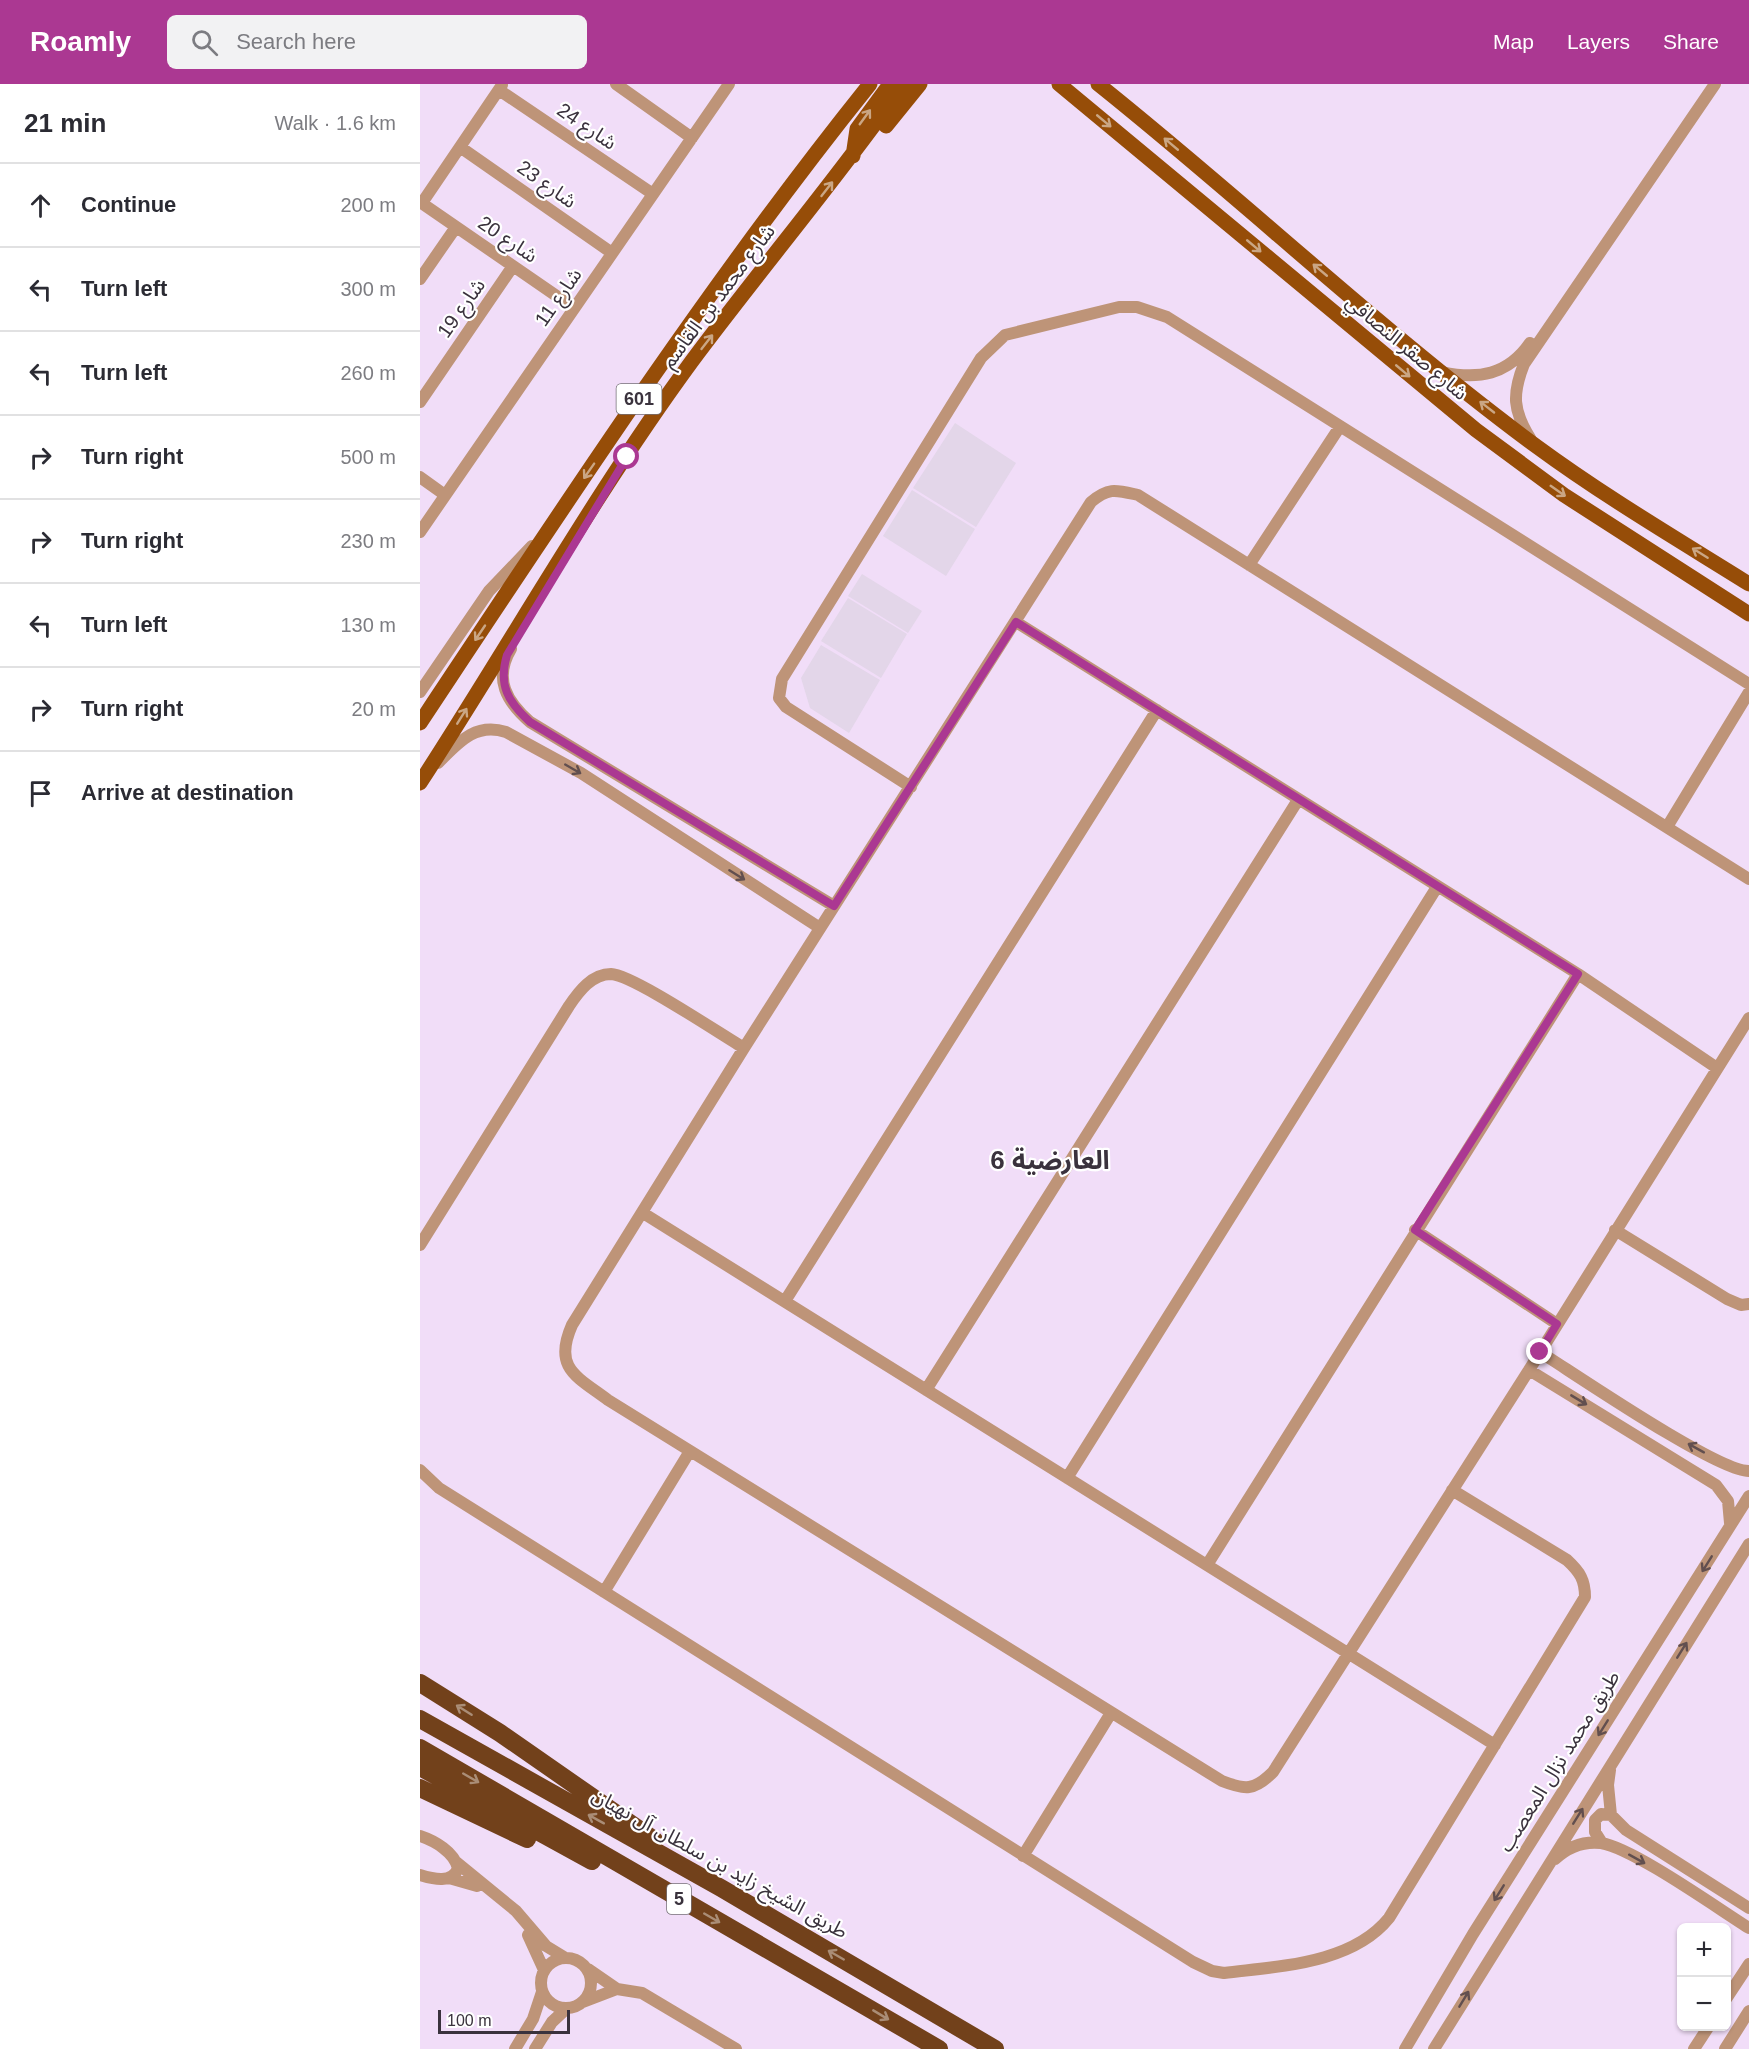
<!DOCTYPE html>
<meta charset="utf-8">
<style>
:root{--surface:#fff;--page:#f2f2f3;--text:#2b2b33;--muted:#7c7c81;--line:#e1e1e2;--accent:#ab3892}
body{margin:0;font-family:Arial,"Noto Sans Arabic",sans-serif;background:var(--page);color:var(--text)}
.controls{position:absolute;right:18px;bottom:18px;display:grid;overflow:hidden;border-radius:9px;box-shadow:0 2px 4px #0004}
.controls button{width:54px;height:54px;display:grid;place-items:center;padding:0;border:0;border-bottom:2px solid var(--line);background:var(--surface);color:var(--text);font:30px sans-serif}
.scale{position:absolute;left:18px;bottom:15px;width:132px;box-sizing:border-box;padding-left:6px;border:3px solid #3a323d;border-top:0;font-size:16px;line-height:21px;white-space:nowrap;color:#3a323d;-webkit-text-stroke:4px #fff;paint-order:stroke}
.stop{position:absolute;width:18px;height:18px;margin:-14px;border:4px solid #ab3892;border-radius:50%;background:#fff}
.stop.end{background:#ab3892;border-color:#fff;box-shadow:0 2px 6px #0008}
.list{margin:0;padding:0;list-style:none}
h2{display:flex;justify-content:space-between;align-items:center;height:78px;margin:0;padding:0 24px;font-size:26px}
h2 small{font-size:20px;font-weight:400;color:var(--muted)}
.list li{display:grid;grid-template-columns:39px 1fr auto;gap:18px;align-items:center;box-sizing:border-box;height:84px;padding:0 24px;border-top:2px solid var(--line)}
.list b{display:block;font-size:22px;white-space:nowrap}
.list em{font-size:20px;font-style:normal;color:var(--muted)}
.icon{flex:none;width:33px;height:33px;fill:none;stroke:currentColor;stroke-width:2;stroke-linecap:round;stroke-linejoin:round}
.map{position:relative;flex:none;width:1329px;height:1965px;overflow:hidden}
header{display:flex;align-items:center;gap:36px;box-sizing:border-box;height:84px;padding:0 30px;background:var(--accent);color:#fff}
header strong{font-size:28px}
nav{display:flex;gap:33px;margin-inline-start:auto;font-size:21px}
.search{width:420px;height:54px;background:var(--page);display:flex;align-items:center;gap:15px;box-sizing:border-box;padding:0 21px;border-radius:9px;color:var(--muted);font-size:22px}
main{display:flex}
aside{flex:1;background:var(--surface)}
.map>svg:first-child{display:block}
.commercial{fill:#e3d6e9}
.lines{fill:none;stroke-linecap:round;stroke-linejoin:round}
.minor{stroke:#be9478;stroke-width:12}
.major{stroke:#964d08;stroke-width:15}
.highway{stroke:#72411b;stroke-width:18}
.oneway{stroke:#caa684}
.oneway2{stroke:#624f4f}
.oneway3{stroke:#aa8d76}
.route{stroke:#ab3892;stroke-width:8}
.labels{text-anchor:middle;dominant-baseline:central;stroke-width:4.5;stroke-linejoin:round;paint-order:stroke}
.shield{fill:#fff;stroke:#757077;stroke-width:1.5}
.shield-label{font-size:18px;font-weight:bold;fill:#3a323d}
.street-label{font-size:20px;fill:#3a323d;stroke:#fff}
.district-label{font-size:26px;font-weight:bold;fill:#3a323d;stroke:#fff}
</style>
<header>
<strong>Roamly</strong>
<div class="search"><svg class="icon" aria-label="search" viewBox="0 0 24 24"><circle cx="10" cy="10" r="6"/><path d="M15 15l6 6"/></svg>Search here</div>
<nav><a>Map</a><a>Layers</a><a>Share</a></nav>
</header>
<main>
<aside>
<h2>21 min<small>Walk · 1.6 km</small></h2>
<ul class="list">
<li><svg class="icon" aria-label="ahead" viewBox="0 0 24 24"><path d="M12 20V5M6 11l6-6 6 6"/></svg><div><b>Continue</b></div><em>200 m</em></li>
<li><svg class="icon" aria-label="left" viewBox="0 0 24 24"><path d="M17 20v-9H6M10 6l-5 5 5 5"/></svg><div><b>Turn left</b></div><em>300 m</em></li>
<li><svg class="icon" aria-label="left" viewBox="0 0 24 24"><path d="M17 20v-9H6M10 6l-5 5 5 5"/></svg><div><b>Turn left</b></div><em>260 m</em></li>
<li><svg class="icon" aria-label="right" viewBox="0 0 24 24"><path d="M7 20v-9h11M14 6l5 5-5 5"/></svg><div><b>Turn right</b></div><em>500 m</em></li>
<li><svg class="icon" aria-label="right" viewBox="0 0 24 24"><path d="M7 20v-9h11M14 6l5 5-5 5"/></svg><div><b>Turn right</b></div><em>230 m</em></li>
<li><svg class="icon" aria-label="left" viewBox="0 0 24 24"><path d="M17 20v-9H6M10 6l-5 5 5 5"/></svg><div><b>Turn left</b></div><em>130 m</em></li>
<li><svg class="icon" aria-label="right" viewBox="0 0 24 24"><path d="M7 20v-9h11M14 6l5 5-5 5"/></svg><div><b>Turn right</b></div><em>20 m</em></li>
<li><svg class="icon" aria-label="arrive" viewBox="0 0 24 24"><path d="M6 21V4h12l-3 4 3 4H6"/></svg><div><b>Arrive at destination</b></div></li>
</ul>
</aside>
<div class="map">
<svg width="1329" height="1965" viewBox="0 0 1329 1965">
<rect width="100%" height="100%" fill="#f1ddf8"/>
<path class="commercial" d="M535 339 596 379 556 443 493 404Z
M492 406 555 445 526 492 463 452Z
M442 490 502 527 488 549 428 512Z
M428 514 487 550 461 594 401 557Z
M401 561 460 596 429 649 390 624 381 594Z"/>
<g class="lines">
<path class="minor" d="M196 0 272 54
M79 6 233 110
M40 63 192 169
M0 118 154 224
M2 119 82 1
M0 195 36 143
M1022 288C1058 296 1088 291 1110 259
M0 318 93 182
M1110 354C1093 327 1092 310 1104 280L1295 0
M0 393 25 411
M0 448 309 0
M829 481 919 344
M596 538 1158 890 1297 984
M91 565C73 595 87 618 110 638L414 822
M0 608 69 507 112 462
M18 679C38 659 55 638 86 648L161 689 400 844
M491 703 366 623 359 614 362 595 561 274 585 251 699 223H717L747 233 1329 600
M1247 743 1329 608
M1329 795 718 411C696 406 689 403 671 418L324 964 152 1241C133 1284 156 1292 188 1316L802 1697C825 1706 834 1707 853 1688L1109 1286 1329 934
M223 1129 1075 1661
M995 1146 1137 1240
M1195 1146 1307 1215 1321 1221 1329 1220
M0 1161 149 922C159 907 172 890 191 890 213 891 300 950 324 964
M365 1217 737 626
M1120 1268C1155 1290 1298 1388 1329 1387
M1109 1286 1296 1401 1308 1417 1310 1439
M506 1306 878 716
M0 1386 19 1404 773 1878 792 1887 804 1889C859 1882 932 1880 969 1834L1165 1513C1165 1496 1160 1488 1147 1476L1032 1406
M647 1394 1017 803
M787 1481 1158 890
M184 1508 270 1367
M1190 1686 1188 1701 1191 1731 1206 1746 1329 1824
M0 1752C15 1757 34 1768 38 1784 33 1800 13 1795 0 1791
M1182 1759 1175 1748V1736L1181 1730 1191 1731
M603 1772 691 1629
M1135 1775C1148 1763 1163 1757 1181 1759 1213 1764 1297 1824 1329 1844
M36 1778 96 1827 126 1862 144 1873
M29 1794 57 1802
M108 1851 124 1886
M121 1899a25 25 0 1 1 50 0a25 25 0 1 1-50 0Z
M168 1885 197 1905
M1306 1915 1329 1880
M163 1918 197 1905 222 1909 316 1965
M95 1965 113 1935 122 1908
M115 1965 132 1938 147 1924
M985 1965 1053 1850 1329 1412
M1014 1965 1329 1460
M1274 1965 1289 1942
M1305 1965 1329 1927"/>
<path class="major" d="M639 0 1056 346 1144 411 1329 530
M678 0C826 118 963 249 1116 362 1184 412 1257 455 1329 500
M466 42 500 0
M433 72 437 45 470 0
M0 639C144 422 287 203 450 0
M0 699C91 559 173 412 272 277 342 183 417 95 484 0"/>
<path class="highway" d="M0 1599 80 1649 234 1756
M0 1635 301 1804 575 1965
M0 1664 519 1965
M0 1683 172 1777
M0 1704 107 1755"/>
</g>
<defs><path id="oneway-shaft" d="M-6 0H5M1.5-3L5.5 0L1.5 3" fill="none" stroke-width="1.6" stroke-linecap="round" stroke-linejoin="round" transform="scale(1.5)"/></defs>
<g class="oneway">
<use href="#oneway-shaft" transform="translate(445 33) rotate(-54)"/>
<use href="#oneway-shaft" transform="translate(684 37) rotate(40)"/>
<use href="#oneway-shaft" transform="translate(751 60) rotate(-140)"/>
<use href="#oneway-shaft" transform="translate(407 105) rotate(-52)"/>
<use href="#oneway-shaft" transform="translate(834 162) rotate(40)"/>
<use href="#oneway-shaft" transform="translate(900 186) rotate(-140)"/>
<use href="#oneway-shaft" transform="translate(287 258) rotate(-52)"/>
<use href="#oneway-shaft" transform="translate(983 287) rotate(40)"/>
<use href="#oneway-shaft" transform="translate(1067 323) rotate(-142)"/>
<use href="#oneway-shaft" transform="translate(169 387) rotate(125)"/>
<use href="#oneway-shaft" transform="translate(1138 407) rotate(35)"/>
<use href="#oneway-shaft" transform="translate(1280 469) rotate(-148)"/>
<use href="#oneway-shaft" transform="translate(60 549) rotate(124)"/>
<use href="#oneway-shaft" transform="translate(42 632) rotate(-58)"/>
</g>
<g class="oneway2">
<use href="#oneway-shaft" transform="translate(153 685) rotate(30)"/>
<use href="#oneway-shaft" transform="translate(317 791) rotate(32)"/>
<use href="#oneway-shaft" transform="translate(1159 1316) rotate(31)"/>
<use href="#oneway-shaft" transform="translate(1276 1364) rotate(-151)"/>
<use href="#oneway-shaft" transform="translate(1287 1480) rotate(122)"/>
<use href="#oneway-shaft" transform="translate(1262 1566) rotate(-58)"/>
<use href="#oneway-shaft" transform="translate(1183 1644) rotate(122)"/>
<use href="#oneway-shaft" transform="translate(1158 1732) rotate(-58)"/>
<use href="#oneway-shaft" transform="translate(1217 1775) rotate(29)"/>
<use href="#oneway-shaft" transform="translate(1079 1809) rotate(122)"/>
<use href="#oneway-shaft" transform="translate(1044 1915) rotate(-59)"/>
</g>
<g class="oneway3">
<use href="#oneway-shaft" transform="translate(44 1626) rotate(-148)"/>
<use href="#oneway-shaft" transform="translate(51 1694) rotate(30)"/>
<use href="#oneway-shaft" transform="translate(176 1735) rotate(-151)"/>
<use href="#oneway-shaft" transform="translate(292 1834) rotate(30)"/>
<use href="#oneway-shaft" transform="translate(416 1871) rotate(-150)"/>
<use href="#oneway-shaft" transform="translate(461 1931) rotate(31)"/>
</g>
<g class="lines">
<path class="route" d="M207 373 87 571C78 601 88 618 110 638L414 822 596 538 1158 890 995 1146 1137 1240 1120 1268"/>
</g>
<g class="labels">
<g class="shield">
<rect x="196.5" y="300" width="45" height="30" rx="4.5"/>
<rect x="247" y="1800" width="24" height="30" rx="4.5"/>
</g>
<g class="shield-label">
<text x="219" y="315">601</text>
<text x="259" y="1815">5</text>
</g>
<g class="street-label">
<text transform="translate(167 42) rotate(34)">شارع 24</text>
<text transform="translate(127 100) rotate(35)">شارع 23</text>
<text transform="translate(88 155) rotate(34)">شارع 20</text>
<text transform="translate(298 212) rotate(-53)">شارع محمد بن القاسم</text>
<text transform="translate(138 213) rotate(-55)">شارع 11</text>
<text transform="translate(41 224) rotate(-55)">شارع 19</text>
<text transform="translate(987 263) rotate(40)">شارع صقر النصافي</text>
<text transform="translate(1139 1677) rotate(-58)">طريق محمد نزال المعصب</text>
<text transform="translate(300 1779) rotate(29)">طريق الشيخ زايد بن سلطان آل نهيان</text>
</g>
<g class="district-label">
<text x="630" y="1076">العارضية 6</text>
</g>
</g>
</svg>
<div class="controls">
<button>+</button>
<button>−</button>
</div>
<div class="scale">100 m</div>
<div class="stop" style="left:207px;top:373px"></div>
<div class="stop end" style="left:1120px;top:1268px"></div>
</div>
</main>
